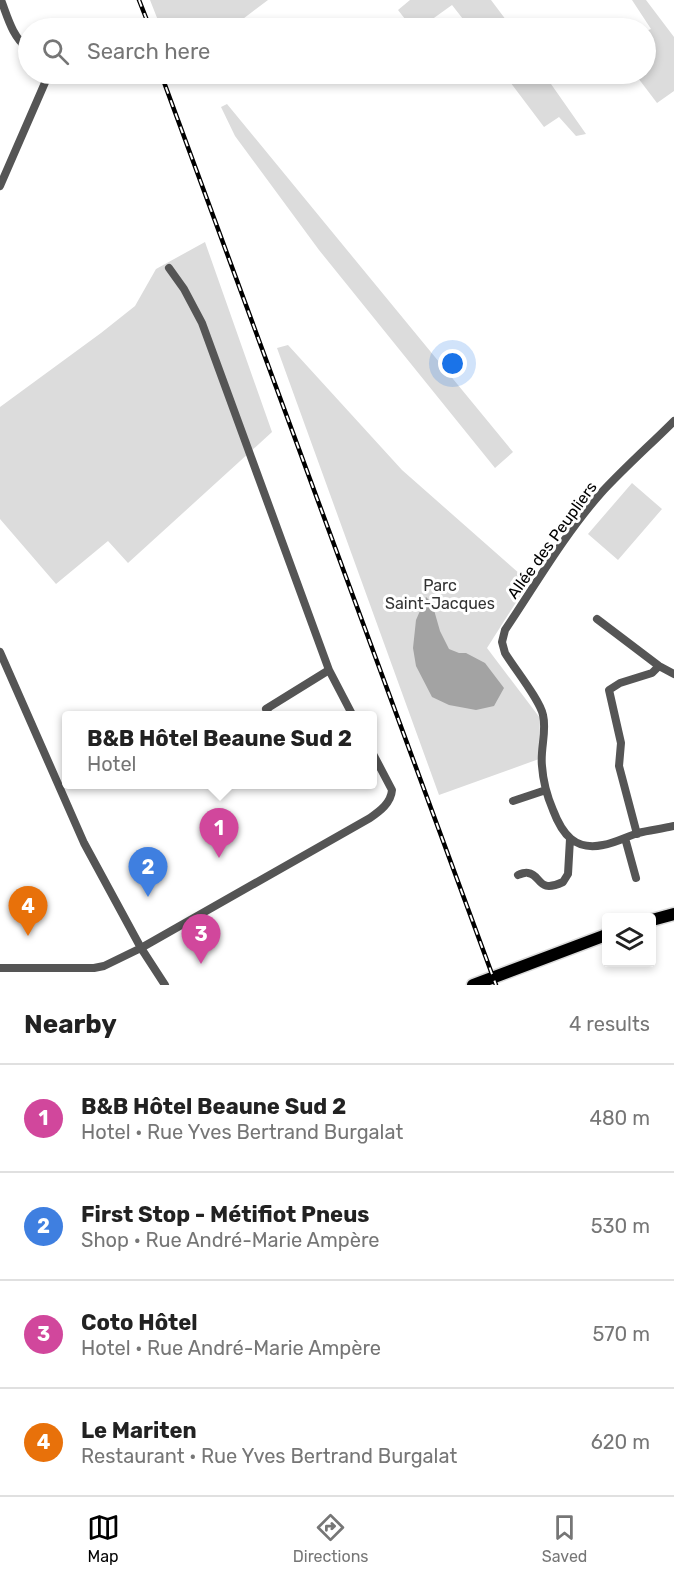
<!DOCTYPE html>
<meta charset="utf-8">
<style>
:root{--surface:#fff;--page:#f6f6f6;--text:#222;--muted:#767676;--line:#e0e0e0;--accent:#000}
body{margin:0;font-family:Rubik,sans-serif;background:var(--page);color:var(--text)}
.controls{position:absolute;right:18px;bottom:18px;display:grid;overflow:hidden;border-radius:6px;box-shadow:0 3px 9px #0003}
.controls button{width:54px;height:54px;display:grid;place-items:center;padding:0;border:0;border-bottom:2px solid var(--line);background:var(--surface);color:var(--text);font:30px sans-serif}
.you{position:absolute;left:453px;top:364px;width:21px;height:21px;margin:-15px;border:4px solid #fff;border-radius:50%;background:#1a73e8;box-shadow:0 0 0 9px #1a73e833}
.badge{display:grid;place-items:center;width:39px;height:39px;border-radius:50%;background:var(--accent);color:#fff;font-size:20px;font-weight:700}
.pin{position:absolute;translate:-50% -50px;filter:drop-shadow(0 2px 3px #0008)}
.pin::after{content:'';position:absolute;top:32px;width:21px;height:18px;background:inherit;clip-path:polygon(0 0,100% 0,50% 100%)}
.popup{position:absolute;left:62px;top:711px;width:315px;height:78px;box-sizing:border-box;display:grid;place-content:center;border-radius:6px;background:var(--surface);filter:drop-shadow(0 2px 4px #0005);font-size:20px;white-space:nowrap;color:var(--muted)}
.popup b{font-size:22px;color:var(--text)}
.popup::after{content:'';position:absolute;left:50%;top:100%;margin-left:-12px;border:12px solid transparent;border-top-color:var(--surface)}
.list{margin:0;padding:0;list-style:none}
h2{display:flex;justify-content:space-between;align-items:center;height:78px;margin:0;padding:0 24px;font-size:26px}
h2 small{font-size:20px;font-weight:400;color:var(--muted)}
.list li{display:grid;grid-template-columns:39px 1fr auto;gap:18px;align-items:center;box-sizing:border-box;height:108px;padding:0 24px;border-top:2px solid var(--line)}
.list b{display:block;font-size:22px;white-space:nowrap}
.list p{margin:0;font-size:20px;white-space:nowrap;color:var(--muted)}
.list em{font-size:20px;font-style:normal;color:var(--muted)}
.icon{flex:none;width:33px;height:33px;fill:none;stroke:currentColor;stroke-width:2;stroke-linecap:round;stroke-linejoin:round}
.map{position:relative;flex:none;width:674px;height:985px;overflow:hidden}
.search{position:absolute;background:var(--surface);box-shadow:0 3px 9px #0003;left:18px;right:18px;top:18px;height:66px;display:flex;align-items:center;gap:15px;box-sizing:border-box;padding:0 21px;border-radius:33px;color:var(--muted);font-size:22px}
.sheet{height:510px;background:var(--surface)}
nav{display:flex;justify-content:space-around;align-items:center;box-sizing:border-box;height:84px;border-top:2px solid var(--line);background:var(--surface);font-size:16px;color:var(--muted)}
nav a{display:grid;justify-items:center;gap:3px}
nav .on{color:var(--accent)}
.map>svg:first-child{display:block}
.green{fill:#dcdcdc}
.water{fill:#a3a3a3}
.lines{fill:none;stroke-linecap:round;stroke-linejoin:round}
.primary-casing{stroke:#dbdbdb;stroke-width:15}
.street{stroke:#555;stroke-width:8}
.primary{stroke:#000;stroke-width:12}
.rail-casing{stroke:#000;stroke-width:4.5}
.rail{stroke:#fff;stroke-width:2;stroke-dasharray:7;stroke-linecap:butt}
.labels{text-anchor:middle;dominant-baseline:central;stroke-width:6;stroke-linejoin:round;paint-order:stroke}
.street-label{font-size:16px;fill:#000;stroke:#fff}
.park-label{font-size:16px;fill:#333;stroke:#fff}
</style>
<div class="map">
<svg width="674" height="985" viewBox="0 0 674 985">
<rect width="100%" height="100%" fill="#fff"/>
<path class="green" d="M150 0H268L231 28H161Z
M410 0H491L512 28H470L452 5 420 28H412L398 10Z
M632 0H646L674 37V91L657 103 635 74H646V31L651 29Z
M504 74H544L586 134 576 136 559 117 544 127Z
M227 104 513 452 495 468 319 250 235 136 221 107Z
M205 242 272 432 128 563 108 541 56 584 0 519V407L101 333 135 306 156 269Z
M288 345 402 470 529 582 487 648 540 718 539 759 439 795 277 348Z
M632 483 662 509 618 560 588 534Z"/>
<path class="water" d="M426 597 432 603 440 631 449 649 459 653H466L485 663 504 688 494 706 476 710 449 705 432 697 416 666 413 648 416 620Z"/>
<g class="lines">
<g class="primary-casing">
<path id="primary" d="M652 920 674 914
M473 985 606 935"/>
</g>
<path class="street" d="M1 0C8 18 12 36 28 49
M42 74C50 82 59 82 67 74
M0 186 47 78
M169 268 184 289 202 323 329 670 353 716
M674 421C650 445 624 468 601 493 564 535 536 584 505 630L502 642 505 653C514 668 540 700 543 715 547 732 540 749 542 766 543 781 547 796 553 810 562 834 575 851 603 845 615 843 626 837 638 833 650 830 662 829 674 826
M597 619 659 666 674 674
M0 652 84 843 141 948 165 985
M267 716 269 714 266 709 329 670
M513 801 546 790
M637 834 619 766 621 743 609 690 620 683 652 673 659 666
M625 838 636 878
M518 875C520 874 526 872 528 873 542 875 537 894 563 882L568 874 570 839
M0 968H94L104 966 141 948 370 818C380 811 391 803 392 790L372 752"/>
<use href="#primary" class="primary"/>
<g class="rail-casing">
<path id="rail" d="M139 0 150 28
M161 74 496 985"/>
</g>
<use href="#rail" class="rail"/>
</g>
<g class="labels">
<g class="street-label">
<text transform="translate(552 540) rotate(-54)">Allée des Peupliers</text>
</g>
<g class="park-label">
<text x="440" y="585">Parc<tspan x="440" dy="18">Saint-Jacques</tspan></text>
</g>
</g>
</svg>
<div class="controls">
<button><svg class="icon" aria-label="layers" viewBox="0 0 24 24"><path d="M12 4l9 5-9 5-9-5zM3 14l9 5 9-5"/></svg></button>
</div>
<div class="you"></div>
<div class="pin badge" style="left:219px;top:858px;background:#d1479c">1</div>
<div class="popup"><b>B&amp;B Hôtel Beaune Sud 2</b>Hotel</div>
<div class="pin badge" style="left:148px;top:897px;background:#3f7fe0">2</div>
<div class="pin badge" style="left:201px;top:964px;background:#d1479c">3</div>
<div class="pin badge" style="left:28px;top:936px;background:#e8710a">4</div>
<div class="search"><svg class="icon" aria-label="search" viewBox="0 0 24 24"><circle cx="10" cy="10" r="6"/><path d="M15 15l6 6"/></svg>Search here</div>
</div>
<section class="sheet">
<h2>Nearby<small>4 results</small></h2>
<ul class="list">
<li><span class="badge" style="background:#d1479c">1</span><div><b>B&amp;B Hôtel Beaune Sud 2</b><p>Hotel · Rue Yves Bertrand Burgalat</p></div><em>480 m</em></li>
<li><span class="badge" style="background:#3f7fe0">2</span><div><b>First Stop - Métifiot Pneus</b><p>Shop · Rue André-Marie Ampère</p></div><em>530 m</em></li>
<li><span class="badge" style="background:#d1479c">3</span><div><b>Coto Hôtel</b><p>Hotel · Rue André-Marie Ampère</p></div><em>570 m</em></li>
<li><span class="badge" style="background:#e8710a">4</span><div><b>Le Mariten</b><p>Restaurant · Rue Yves Bertrand Burgalat</p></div><em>620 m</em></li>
</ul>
</section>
<nav>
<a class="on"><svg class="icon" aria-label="map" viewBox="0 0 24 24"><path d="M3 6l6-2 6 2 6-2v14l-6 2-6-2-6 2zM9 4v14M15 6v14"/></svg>Map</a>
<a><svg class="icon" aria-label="directions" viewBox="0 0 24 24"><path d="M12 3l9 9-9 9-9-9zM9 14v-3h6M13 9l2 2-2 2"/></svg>Directions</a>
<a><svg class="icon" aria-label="saved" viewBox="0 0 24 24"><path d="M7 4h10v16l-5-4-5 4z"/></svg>Saved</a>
</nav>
